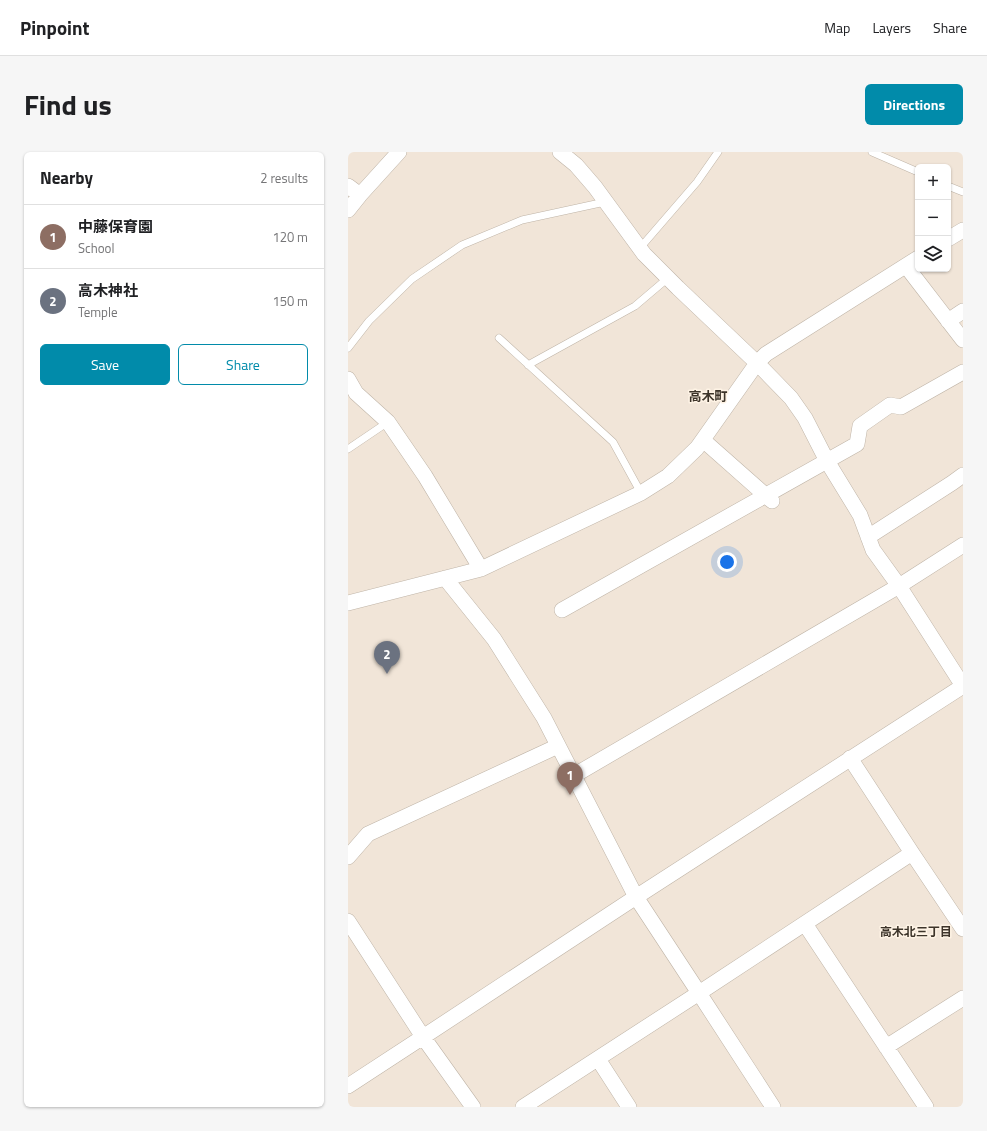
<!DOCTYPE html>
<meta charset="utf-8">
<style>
:root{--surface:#fff;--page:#f6f6f6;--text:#202124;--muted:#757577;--line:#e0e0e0;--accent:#018baa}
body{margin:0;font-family:"Titillium Web","Noto Sans JP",sans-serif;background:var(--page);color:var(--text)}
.controls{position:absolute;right:12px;top:12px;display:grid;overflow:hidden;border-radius:6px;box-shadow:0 1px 3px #0004}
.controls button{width:36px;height:36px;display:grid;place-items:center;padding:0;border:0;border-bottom:1px solid var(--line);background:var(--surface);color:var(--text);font:20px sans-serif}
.you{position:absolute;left:379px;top:410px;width:14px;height:14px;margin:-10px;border:3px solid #fff;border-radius:50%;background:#1a73e8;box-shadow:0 0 0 6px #1a73e833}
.badge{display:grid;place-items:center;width:26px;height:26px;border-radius:50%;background:var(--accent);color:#fff;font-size:13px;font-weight:700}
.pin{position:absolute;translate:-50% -33px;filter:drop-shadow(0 1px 2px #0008)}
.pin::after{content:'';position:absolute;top:21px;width:14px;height:12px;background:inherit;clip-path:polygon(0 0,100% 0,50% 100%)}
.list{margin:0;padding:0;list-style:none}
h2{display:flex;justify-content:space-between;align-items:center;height:52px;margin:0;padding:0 16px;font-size:17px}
h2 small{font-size:13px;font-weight:400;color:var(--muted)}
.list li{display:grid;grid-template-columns:26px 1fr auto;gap:12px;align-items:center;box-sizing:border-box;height:64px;padding:0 16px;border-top:1px solid var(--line)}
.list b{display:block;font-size:15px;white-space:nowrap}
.list p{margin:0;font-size:13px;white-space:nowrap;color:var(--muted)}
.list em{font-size:13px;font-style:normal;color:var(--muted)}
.actions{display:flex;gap:8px;padding:12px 16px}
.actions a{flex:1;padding:9px 0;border:1px solid var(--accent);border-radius:6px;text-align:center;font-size:14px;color:var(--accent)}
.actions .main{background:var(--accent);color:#fff}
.icon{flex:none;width:22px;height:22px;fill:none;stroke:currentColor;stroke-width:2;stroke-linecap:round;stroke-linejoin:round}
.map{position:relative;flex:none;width:615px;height:955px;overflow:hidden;border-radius:6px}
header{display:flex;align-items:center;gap:24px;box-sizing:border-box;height:56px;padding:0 20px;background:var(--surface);border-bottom:1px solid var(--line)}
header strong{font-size:19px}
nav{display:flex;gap:22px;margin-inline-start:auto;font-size:14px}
.intro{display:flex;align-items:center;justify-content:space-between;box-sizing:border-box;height:96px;padding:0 24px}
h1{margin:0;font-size:28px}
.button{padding:10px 18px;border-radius:6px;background:var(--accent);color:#fff;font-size:14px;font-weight:700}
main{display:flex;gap:24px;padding:0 24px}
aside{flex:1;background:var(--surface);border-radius:6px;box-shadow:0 1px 3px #0004}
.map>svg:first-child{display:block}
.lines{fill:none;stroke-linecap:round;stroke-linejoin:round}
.lane-casing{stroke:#bfb4a7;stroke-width:8}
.street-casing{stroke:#bfb4a7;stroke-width:16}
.lane{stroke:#fff;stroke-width:7}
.street{stroke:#fff;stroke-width:15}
.labels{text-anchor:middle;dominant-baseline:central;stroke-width:3;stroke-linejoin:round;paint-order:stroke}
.neighbourhood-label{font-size:12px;font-weight:bold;fill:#3d342a;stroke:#fef3e5}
.quarter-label{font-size:13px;font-weight:bold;fill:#3d342a;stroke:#fef3e5}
</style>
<header>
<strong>Pinpoint</strong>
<nav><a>Map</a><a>Layers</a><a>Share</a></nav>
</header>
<div class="intro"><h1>Find us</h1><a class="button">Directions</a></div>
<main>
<aside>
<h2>Nearby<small>2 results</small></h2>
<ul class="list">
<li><span class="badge" style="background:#8d6e63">1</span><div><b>中藤保育園</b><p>School</p></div><em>120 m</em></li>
<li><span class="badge" style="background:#6b7280">2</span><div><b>高木神社</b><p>Temple</p></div><em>150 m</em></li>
</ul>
<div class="actions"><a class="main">Save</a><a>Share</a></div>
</aside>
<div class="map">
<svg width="615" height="955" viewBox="0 0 615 955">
<rect width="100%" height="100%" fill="#f1e5d8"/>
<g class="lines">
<g class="lane-casing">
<path id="lane" d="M524 0 570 20
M600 34 615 40
M292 96 349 30 370 0
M151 186 265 290 293 341
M0 196 21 169 64 127 114 93 174 68 257 50
M180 213 287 154 320 126
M0 297 40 270"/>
</g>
<g class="street-casing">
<path id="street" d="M212 0 228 13 247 35 296 102 330 136 409 211 443 246 457 266 479 309 512 363 525 398 551 434 615 534
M0 34 12 43
M0 58 12 43 51 0
M600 87 615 78
M558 114 615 188
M600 169 615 159
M0 227 8 241 40 270 77 324 133 417
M355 288 424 349
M520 385 604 331 615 323
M97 426 146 487 196 566 288 745 351 841 425 955
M0 451 133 417 293 341 320 324 349 296 409 211 418 202 570 106
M214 458 509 292 512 274 542 253 553 255 615 220
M502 606 564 701 615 777
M225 624 551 434 615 393
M0 705 20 682 210 594
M0 769 75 885 125 955
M457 772 578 955
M538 895 615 846
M250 907 281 955
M0 934 75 885 288 745 615 534
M175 955 351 841 564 701"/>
</g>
<use href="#lane" class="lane"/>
<use href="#street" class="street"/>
</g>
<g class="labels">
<g class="neighbourhood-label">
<text x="568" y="779">高木北三丁目</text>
</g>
<g class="quarter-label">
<text x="360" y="244">高木町</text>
</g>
</g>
</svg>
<div class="controls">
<button>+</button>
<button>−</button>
<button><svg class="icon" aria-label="layers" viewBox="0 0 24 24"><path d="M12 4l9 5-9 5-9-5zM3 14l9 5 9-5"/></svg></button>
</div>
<div class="you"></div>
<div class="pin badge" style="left:222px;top:643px;background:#8d6e63">1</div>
<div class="pin badge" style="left:39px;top:522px;background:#6b7280">2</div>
</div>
</main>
